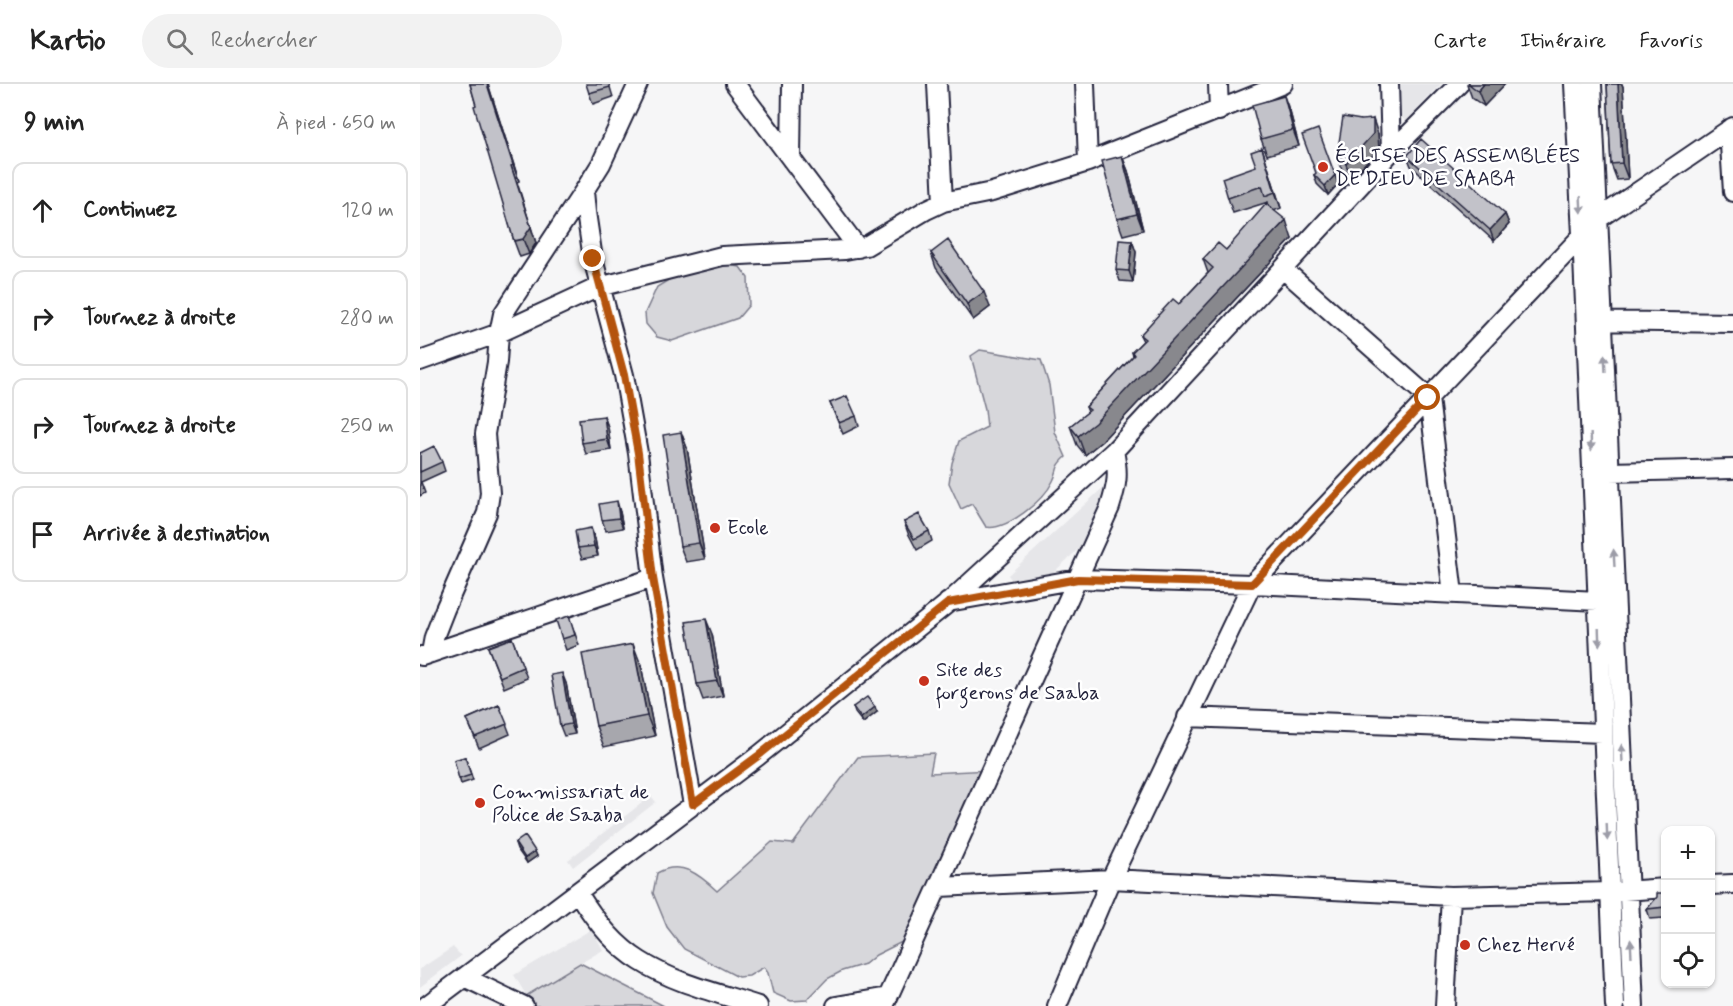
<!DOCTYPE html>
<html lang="fr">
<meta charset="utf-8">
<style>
:root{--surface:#fff;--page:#f2f2f2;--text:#222;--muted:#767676;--line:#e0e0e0}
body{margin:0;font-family:Mynerve,sans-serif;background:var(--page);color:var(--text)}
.controls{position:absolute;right:18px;bottom:18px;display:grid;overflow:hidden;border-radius:12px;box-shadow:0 2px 4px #0004}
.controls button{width:54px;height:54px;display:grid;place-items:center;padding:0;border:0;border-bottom:2px solid var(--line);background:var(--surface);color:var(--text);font:30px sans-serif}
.stop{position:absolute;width:18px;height:18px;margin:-14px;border:4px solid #b45309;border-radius:50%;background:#fff}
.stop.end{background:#b45309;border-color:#fff;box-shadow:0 2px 6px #0008}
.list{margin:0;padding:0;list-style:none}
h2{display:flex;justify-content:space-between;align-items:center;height:78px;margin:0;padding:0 24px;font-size:26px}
h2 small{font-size:20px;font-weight:400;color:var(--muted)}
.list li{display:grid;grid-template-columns:39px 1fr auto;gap:18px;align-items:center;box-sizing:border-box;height:96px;margin:0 12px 12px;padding:0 12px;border:2px solid var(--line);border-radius:12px}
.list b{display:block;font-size:22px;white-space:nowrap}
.list em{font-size:20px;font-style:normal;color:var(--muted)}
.icon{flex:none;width:33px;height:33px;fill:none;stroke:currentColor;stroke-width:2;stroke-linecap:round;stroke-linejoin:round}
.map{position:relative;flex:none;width:1313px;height:922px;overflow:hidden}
header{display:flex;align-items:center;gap:36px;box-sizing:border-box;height:84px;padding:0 30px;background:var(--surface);border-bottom:2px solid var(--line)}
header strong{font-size:28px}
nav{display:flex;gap:33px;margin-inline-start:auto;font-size:21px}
.search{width:420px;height:54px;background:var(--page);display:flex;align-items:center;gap:15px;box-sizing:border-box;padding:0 21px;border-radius:33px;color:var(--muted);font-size:22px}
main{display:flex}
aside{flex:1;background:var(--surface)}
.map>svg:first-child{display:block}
.built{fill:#e6e6e9}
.green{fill:#d7d7db;stroke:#7c7c8b;stroke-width:1.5}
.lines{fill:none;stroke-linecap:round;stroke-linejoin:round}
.minor-casing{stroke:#22223b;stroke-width:22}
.minor{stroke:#fff;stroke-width:18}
.wall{fill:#a7a7ad;stroke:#22223b;stroke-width:1.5}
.shaded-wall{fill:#88888d;stroke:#22223b;stroke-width:1.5}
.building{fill:#c2c2c9;stroke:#22223b;stroke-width:1.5}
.oneway{fill:#9c9ca7}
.route{stroke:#b45309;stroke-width:8}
.poi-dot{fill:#c8321e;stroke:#fff;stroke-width:2}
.labels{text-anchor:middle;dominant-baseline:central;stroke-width:5;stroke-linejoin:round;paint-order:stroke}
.poi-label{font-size:20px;fill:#22223b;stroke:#fff;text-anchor:start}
</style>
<header>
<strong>Kartio</strong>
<div class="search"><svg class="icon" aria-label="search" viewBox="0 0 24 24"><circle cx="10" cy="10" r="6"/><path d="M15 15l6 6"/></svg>Rechercher</div>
<nav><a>Carte</a><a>Itinéraire</a><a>Favoris</a></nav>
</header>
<main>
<aside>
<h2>9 min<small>À pied · 650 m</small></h2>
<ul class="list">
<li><svg class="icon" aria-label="ahead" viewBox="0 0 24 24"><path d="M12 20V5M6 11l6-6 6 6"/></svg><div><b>Continuez</b></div><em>120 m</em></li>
<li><svg class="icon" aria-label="right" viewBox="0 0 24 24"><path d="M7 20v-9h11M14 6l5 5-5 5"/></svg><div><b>Tournez à droite</b></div><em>280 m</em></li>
<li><svg class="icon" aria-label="right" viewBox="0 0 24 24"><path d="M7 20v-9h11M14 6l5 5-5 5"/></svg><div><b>Tournez à droite</b></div><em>250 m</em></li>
<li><svg class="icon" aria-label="arrive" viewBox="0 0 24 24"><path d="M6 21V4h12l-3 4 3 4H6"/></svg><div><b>Arrivée à destination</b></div></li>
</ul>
</aside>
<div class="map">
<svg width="1313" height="922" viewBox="0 0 1313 922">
<rect width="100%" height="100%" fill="#f6f6f7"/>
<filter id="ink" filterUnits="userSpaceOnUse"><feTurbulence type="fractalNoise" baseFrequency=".0167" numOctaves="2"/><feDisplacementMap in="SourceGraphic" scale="12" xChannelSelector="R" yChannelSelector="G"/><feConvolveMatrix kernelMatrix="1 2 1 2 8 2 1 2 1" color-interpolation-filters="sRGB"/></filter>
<g filter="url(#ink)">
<path class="built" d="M970 0H1021L986 37 970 25Z
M687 400 694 407 668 456 634 488 598 504 588 491Z
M231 712 236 718 153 783 148 776Z
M172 845 183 866 106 911 94 891Z
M33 863 41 872 0 903V885Z"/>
<path class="green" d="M305 180 320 183 328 194 329 221 318 234 252 257 237 253 226 240 225 229 237 203 255 192Z
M560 266 621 276 629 301 635 348 646 373C634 384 639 385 633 397 624 416 587 447 566 443L552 420 541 425 529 399 532 379 539 357 567 343 565 325 551 272Z
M514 669 510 689 570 686 494 852 456 871 445 880 422 887 407 895 387 916 371 917 353 909 348 889 344 883 329 892 318 893 264 865 247 843 233 809 237 789C261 775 280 791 297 807L352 758 373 760 438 673Z
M160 879 244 922H115L101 915Z"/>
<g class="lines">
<g class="minor-casing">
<path id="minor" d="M218 0 181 80 164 107 166 128 173 175 204 291 218 369 233 494 273 721
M315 0 438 164
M517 0 523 118
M665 0 668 78
M798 0 799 27
M969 0 971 68
M1154 0 1162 150 1195 922
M1172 0 1214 922
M1309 45 1313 108
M371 75 372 0
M863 185 1009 314 1033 510
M1171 237 1313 239
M0 277 79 249 179 203 302 172 425 166 446 162 506 126 523 118 572 108 668 78 863 0
M1190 388 1313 385
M528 518 658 495 832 500 1178 517
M11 569 14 553 25 525 67 429 70 409 65 350 77 278 79 249 83 230 164 107
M2 572 233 494
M767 633 1183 649
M1290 801 1313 800
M519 803 691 795 1031 812 1190 808 1246 804
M158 809C174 835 194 861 220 877 256 900 299 909 338 922
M44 893 104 922
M6 922 338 672 528 519 694 367 971 68 1039 0
M416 922 468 913
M464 922 690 423C697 401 699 390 694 367
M637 922 691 795 832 500 1178 135 1313 43
M1025 922 1031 812"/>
</g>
<use href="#minor" class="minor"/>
</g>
<path class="wall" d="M50 0H68L99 97 97 98 116 159 109 170 100 173 94 157Z
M189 0 193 13 173 20 169 9Z
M1047 0H1085L1064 22 1052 14Z
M1187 0H1202L1203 3 1208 95 1197 96 1191 80Z
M870 28 879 62 847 71 841 55Z
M958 50 959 65 931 94 922 86 917 71Z
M842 64 861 124 853 127 872 155 682 357 665 371 657 361 650 342 668 328 666 323 713 272 712 268 723 257 720 251 759 220 788 189 783 175 806 166 849 123 848 118 813 129 808 114 836 82Z
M702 72 708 87 723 146 703 151 697 135Z
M987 72 1085 130 1089 140 1074 157 991 82Z
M894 91 918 100 908 111 897 100Z
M712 157 716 168 713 198 700 197 696 186Z
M511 169 570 223 553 236 516 184Z
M410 319 436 332 439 342 423 350Z
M184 332 188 343 191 366 166 370 162 359Z
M261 348 267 364 285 475 266 478 260 462Z
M0 369 22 378 25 387 1 398 5 409 0 412Z
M200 428 203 444 186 447 182 436Z
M484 438 509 447 512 457 497 466 488 449Z
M175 455 178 472 162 475 158 464Z
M149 532 159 561 146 566 142 555Z
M292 550 303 612 283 616 277 600Z
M92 554 107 594 84 604 68 563Z
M221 581 235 652 184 663 176 642Z
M146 599 155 650 144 652 140 642Z
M79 621 90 650 59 664 47 635Z
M433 623 457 628 443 639 435 629Z
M45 673 53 696 41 700 34 676Z
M95 759 117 772 107 779 97 765Z
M1245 809V834L1230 835 1227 825Z"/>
<path class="shaded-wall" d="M67 0H68L99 97 93 81Z
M1064 0H1085L1064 22 1058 7Z
M1198 0H1202L1203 3 1208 95 1202 79Z
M864 12 870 28 879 62 873 46Z
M953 35 958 50 959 65 931 94 926 80Z
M842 64 847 80 861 124 855 108Z
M702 72 708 87 723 146 717 130Z
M91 82 116 159 109 170 103 155Z
M915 91 918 100 908 111 905 102Z
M1085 130 1089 140 1074 157 1070 146Z
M866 136 872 155 682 357 665 371 658 352Z
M712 157 716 168 713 198 709 187Z
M564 208 570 223 553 236 547 220Z
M184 332 188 343 191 366 187 355Z
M261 348 267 364 285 475 279 459Z
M197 417 200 428 203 444 199 434Z
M171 444 175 455 178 472 174 462Z
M286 535 292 550 303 612 297 597Z
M213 560 221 581 235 652 227 632Z
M142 589 146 599 155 650 151 640Z
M455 623 457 628 443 639 441 634Z
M115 767 117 772 107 779 105 774Z"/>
<path class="building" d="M50 0H67L93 81 91 82 111 143 103 155 94 157 54 22 56 21Z
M166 0H189L190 3 169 9Z
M1049 0H1064L1058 7Z
M1187 0H1198L1202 79 1191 80Z
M864 12 873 46 841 55 832 21Z
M923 33 941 36 953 35V50L926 80 917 71Z
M898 45 915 91 905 102 894 91 896 89 882 51Z
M1001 55 1085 130 1070 146 987 72Z
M842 64 855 108 845 112 842 102 808 114 802 94 836 82 831 68Z
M702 72 717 130 697 135 682 77Z
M846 120 866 136 675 339 658 352 650 342 670 326 666 323 714 271 712 268 725 255 720 251 753 215 759 220 793 184 783 175 798 159 806 166Z
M528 156 564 208 547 220 511 169Z
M699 156 712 157 709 187 696 186Z
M427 312 436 332 419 339 410 319Z
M184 332 187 355 162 359 159 335Z
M261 348 279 459 260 462 243 351Z
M14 362 22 378 0 388V369Z
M197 417 199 434 182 436 179 420Z
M499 430 509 447 494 455 484 438Z
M171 444 174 462 158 464 155 447Z
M149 532 155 551 142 555 136 536Z
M286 535 297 597 277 600 266 538Z
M92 554 103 583 80 593 68 563Z
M213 560 227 632 176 642 162 570Z
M142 589 151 640 140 642 131 591Z
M447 613 455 623 441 634 433 623Z
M79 621 87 640 55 653 47 635Z
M45 673 51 691 39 695 34 676Z
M105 752 115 767 105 774 95 759Z
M1237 809H1245V823L1227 825 1237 813Z"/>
<defs><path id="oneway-solid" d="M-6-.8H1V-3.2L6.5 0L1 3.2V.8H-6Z" transform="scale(1.5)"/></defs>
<g class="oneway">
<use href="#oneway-solid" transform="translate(1161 121) rotate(87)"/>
<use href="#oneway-solid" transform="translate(1185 279) rotate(-93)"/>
<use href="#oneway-solid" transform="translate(1171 358) rotate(88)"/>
<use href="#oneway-solid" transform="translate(1194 474) rotate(-93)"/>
<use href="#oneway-solid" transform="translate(1179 553) rotate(88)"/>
<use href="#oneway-solid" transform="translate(1202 669) rotate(-93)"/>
<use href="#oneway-solid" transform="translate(1187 748) rotate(88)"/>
<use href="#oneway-solid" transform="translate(1211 864) rotate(-93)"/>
</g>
</g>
<g class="lines" filter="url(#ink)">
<path class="route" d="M173 175 204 291 218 369 233 494 273 720 338 672 528 519 658 495 832 500 1008 314"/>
</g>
<g class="poi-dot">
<circle cx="903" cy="83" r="6"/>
<circle cx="295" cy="444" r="6"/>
<circle cx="504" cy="597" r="6"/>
<circle cx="60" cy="719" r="6"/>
<circle cx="1045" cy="861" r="6"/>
</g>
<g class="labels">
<g class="poi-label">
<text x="915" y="72">ÉGLISE DES ASSEMBLÉES<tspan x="915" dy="23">DE DIEU DE SAABA</tspan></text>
<text x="307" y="444">Ecole</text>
<text x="516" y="586">Site des<tspan x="516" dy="23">forgerons de Saaba</tspan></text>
<text x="72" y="708">Commissariat de<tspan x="72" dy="23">Police de Saaba</tspan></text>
<text x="1057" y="861">Chez Hervé</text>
</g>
</g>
</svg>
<div class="controls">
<button>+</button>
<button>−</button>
<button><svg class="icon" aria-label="locate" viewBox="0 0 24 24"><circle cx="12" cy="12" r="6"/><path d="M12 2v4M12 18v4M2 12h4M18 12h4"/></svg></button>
</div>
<div class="stop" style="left:1008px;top:314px"></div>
<div class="stop end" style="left:173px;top:175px"></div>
</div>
</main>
